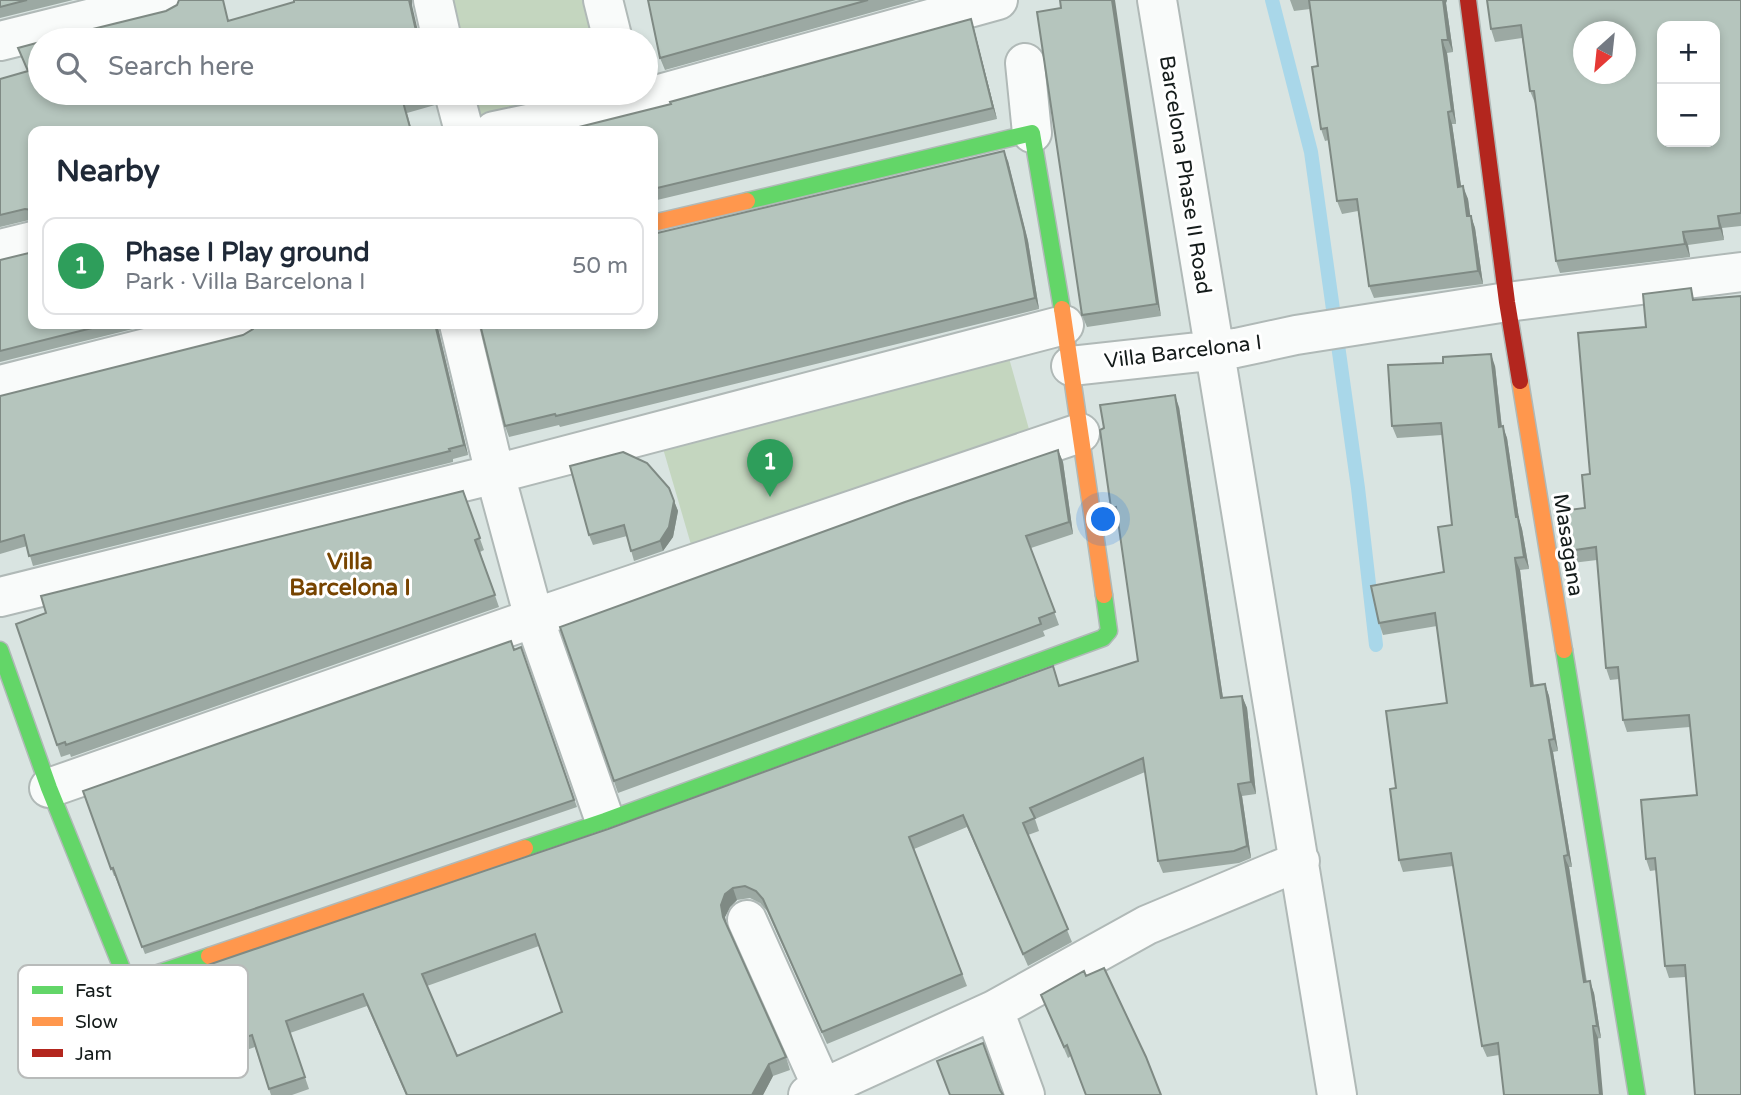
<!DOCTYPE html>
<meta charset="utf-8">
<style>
:root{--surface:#fff;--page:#f6f6f7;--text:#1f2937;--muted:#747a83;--line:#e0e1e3;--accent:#d93025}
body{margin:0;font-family:"Varela Round",sans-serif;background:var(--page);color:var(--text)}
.controls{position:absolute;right:21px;top:21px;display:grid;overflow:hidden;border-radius:14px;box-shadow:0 4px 10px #0003}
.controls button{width:63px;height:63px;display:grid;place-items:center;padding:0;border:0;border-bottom:2px solid var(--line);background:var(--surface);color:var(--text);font:35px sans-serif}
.compass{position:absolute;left:1573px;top:21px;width:63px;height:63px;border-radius:50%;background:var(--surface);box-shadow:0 4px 10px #0003;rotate:207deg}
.you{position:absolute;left:1104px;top:520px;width:24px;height:24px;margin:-18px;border:5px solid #fff;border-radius:50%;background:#1a73e8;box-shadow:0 0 0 10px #1a73e833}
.badge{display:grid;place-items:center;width:46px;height:46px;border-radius:50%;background:var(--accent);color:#fff;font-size:23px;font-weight:700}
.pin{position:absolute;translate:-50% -58px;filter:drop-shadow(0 2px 4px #0008)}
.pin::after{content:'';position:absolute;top:37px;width:24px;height:21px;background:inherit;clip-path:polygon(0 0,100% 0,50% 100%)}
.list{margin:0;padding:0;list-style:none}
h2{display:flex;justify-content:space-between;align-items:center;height:91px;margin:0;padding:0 28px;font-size:30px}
h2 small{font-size:23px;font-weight:400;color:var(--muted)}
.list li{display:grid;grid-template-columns:46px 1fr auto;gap:21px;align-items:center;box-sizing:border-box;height:98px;margin:0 14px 14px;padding:0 14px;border:2px solid var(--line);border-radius:14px}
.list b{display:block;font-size:26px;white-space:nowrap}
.list p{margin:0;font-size:23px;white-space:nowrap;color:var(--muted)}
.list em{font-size:23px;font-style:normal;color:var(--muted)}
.icon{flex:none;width:38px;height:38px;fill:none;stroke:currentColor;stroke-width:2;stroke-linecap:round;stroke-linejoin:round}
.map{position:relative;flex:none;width:1741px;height:1095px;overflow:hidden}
.search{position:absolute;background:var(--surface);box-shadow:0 4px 10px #0003;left:28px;top:28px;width:630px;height:77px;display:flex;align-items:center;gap:18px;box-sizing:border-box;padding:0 24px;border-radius:38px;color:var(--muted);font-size:26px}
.panel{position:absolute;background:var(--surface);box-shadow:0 4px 10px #0003;left:28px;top:126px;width:630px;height:203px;border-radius:14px}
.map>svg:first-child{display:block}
.green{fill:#c4d6bf}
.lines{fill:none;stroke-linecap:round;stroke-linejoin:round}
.stream{stroke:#a9d7e9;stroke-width:14}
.street-casing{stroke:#b0b9b7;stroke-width:42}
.fast-casing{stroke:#b0b9b7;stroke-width:19}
.slow-casing{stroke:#b0b9b7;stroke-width:19}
.jam-casing{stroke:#b0b9b7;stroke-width:19}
.street{stroke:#f9fbfa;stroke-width:38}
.fast{stroke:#63d668;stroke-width:16}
.slow{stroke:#ff974d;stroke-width:16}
.jam{stroke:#b3261e;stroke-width:16}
.wall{fill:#9ca9a3;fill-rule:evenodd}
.shaded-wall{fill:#7f8a84}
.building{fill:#b5c5bd;stroke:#7f8a84;stroke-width:2;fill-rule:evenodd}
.labels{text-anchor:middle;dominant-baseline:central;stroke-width:6;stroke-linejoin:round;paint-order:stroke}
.street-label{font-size:21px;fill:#141b1a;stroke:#fff}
.neighbourhood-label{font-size:23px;font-weight:bold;fill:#740;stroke:#fff}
.key{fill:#fff;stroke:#b8bbba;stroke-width:2}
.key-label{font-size:19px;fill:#141b1a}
</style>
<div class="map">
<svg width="1741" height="1095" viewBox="0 0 1741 1095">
<rect width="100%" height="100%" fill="#d9e4e1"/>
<path class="green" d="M437 0H598L607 40H446Z
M458 93H620L467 131Z
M1007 351 1034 447 692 548 662 445Z"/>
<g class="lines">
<path class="stream" d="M1272 0 1311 152 1358 488 1376 645"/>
<g class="street-casing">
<path id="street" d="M433 0 442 40
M603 0 613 40
M1157 0 1337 1095
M0 41 165 0
M1025 63 1032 133
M454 93 464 131
M494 131 627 103 998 0
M0 249 33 241
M459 324 495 474 534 618 605 821
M1071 366 1236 348 1296 335 1507 302 1741 272
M0 385 241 324
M0 597 495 474 1064 325
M49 788 534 618 1080 433
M747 920 822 1087
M994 1010 1025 1095
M808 1095 994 1010 1147 925 1300 861"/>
</g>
<g class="fast-casing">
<path id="fast" d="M747 201 1032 133 1062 309
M0 650 49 788 123 971 140 979 209 956
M1564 650 1637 1095
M525 848 605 821 1103 638 1109 631 1104 595"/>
</g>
<g class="slow-casing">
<path id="slow" d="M653 223 747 201
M1062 309 1104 595
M1520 381 1564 650
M209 956 525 848"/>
</g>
<g class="jam-casing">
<path id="jam" d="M1468 0 1507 302 1520 381"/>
</g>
<use href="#street" class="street"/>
<use href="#fast" class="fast"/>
<use href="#slow" class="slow"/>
<use href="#jam" class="jam"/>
</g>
<path class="wall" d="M0 0H73L0 18Z
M648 0H916L665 70 660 58Z
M1290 0H1447L1446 3 1453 52 1447 53 1456 124H1452L1461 187 1468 199 1470 216H1471L1475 228 1483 284 1374 298 1369 286 1358 211 1342 214 1337 201 1329 140 1325 141 1321 129 1318 66 1310 9 1294 11Z
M1487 0H1741V226L1722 228 1724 240 1688 245 1690 257 1560 273 1556 261 1535 103 1530 91 1522 38 1495 42 1491 29Z
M1061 8 1161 316 1087 327 1082 315Z
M971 19 974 29 997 119 653 201V131L671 104Z
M27 71 40 93H433L435 105 407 113 412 131H33V220H29L0 227V79Z
M1008 161 1028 241 1039 309 560 427 559 425 509 437 505 426Z
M0 260 33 324H153L0 362Z
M1741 296 1686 977 1669 978 1665 966 1657 870 1650 871 1646 859 1697 795 1690 727 1627 732 1623 720 1619 679 1610 680 1606 668 1597 560 1572 563 1568 551 1585 508 1590 474 1646 327 1696 300Z
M438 328 468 455 453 459V462L33 566 27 546 0 554V396Z
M1495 366 1502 427 1507 438 1519 519 1522 529 1529 569 1520 570 1534 686 1545 684 1549 696 1558 751 1553 752 1572 867H1569L1587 982 1594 993 1601 1038 1487 1057 1482 1046 1453 866 1403 872 1399 860 1396 788 1447 703 1437 626 1383 635 1379 623 1444 572 1452 525 1442 435 1397 438 1392 426Z
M1179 407 1223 698 1242 696 1247 708 1256 794 1242 796 1251 858 1239 863 1163 873 1158 861 1145 772 1035 819 1039 831 1028 835 1072 942 1028 966 967 827 914 849 967 986 827 1044 767 911 760 903 750 898 737 900 730 907 725 917 727 926 786 1057 790 1070 773 1076 763 1095H406L367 1006 290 1033 309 1089 292 1095H271L255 1047 164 1079 134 1015 129 1003 1060 686 1138 661 1118 520 1116 521 1111 508ZM539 946 562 1012 457 1056 427 986Z
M1058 450 1063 462 1073 534 1031 548 1059 625 1043 631 1045 636 618 793 560 627Z
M669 488 678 511 673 537 663 551 634 561 627 536 593 545 589 535Z
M463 491 484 550 480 552 499 607 71 757 70 754 61 757 16 624Z
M521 647 577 807 145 954 115 876H114L83 791Z
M1086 976 1071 1056 1068 1058 1041 995Z"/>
<path class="shaded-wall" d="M409 0H412V5L420 40 417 35Z
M1112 0H1115L1161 316 1157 304Z
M1443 0H1447L1446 3 1453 52 1448 40Z
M971 19 974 29 997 119 993 108Z
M1442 40 1447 53 1456 124 1452 111Z
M431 93H433L435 105 431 94Z
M1448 112 1452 124 1463 199 1458 187Z
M1004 151 1008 161 1028 241 1039 309 1035 298Z
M1463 186 1468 199 1472 228 1467 216Z
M1471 216 1475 228 1483 284 1478 271Z
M1718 216 1722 228 1724 240 1720 228Z
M1683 232 1688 245 1690 257 1685 244Z
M435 324H438V328L468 455 464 445Z
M1491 354 1495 366 1503 439 1499 427Z
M1175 395 1179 407 1225 711 1221 698Z
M1503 426 1507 438 1519 519 1522 529 1529 569 1524 557 1516 517Z
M1058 450 1063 462 1073 534 1069 522Z
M674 501 678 511 673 537 663 551 660 541Z
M1515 558 1520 570 1535 698 1531 686Z
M1545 684 1549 696 1558 751 1554 739Z
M1242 696 1247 708 1256 794 1251 782Z
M1549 740 1553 752 1572 867 1568 855Z
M1238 784 1242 796 1251 858 1247 846Z
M1564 856 1569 867 1588 994 1584 982Z
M733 888 737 900 730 907 725 917 727 929 723 917 721 905 725 894Z
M1590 981 1594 993 1601 1038 1597 1026Z
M1593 1026 1598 1038 1603 1095H1600Z
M769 1064 773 1076 763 1095H752Z"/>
<path class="building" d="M0 0H27L0 7Z
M179 0H223L228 21 294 2V0H409L417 35 420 40H48L166 11 177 5Z
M648 0H868L660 58Z
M1060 0H1112L1157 304 1082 315 1037 12 1061 8Z
M1309 0H1443L1448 40H1442L1452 111 1448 112 1458 187 1463 186 1467 216H1471L1478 271 1369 286 1357 199 1337 201 1327 128 1321 129 1312 67 1318 66Z
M1487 0H1741V213L1718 216 1720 228 1683 232 1685 244 1556 261 1534 91H1530L1521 25 1491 29ZM1662 26H1715V142H1662ZM1584 32H1626V74H1584Z
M971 19 993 108 653 189V131H563L671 104 670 102Z
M40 42V93H431V94L403 102 411 131H33V210L25 209 0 215V79L28 71 18 48Z
M1004 151 1024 231 1035 298 556 416 555 414 505 426 480 324H653V234Z
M33 252V324H108L0 351V260Z
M1691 288 1693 300 1741 296V1095H1695L1685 965 1665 966 1655 858 1646 859 1641 800 1697 795 1689 715 1623 720 1618 667 1606 668 1596 547 1568 551 1561 511 1585 508 1582 475 1590 474 1578 333 1646 327 1643 294Z
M256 324H435L464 445 449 449 450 451 29 556 24 535 0 542V396L243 335 253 329Z
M1491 354 1499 427 1503 426 1516 517H1518L1524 557 1515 558 1531 686 1545 684 1554 739 1549 740 1568 855 1564 856 1584 982 1590 981 1597 1026H1593L1600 1095H1504L1498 1043 1482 1046 1451 853 1399 860 1390 789 1396 788 1386 711 1447 703 1435 613 1379 623 1371 586 1444 572 1438 527 1452 525 1441 423 1392 426 1388 365 1443 363V357Z
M1175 395 1221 698 1242 696 1251 782 1238 784 1247 846 1234 851 1158 861 1143 758 1030 808 1035 818 1023 823 1068 929 1023 954 963 815 909 837 962 974 822 1032 763 899 756 891 745 886 733 888 725 894 721 905 723 917 786 1057 769 1064 752 1095H407L363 994 286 1021 305 1077 269 1089 252 1035 159 1067 129 1003 159 992 155 983 608 829 1053 666 1059 686 1138 661 1116 507 1111 508 1100 430 1104 428 1100 405ZM535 934 562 1012 457 1056 422 974Z
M1058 450 1069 522 1026 536 1055 612 1039 618 1041 624 614 781 560 627 905 502Z
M623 452 647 463 669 488 674 501 669 527 660 541 631 551 624 525 589 535 570 466Z
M463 491 480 538 475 540 495 595 66 745 65 742 57 745 16 624 46 613 41 596Z
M511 641 514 650 521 647 574 800 142 947 113 868 111 869 83 791Z
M1104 968 1146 1057 1161 1095H1086L1067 1045 1064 1047 1041 995 1084 971 1086 976Z
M983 1043 1000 1090 1003 1095H950L937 1061Z"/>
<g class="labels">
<g class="street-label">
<text transform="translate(1185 175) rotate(81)">Barcelona Phase II Road</text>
<text transform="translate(1183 352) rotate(-7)">Villa Barcelona I</text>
<text transform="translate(1568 545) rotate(81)">Masagana</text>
</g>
<g class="neighbourhood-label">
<text x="350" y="562">Villa<tspan x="350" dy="26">Barcelona I</tspan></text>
</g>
</g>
<rect x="18" y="965" width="230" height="113" rx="10" class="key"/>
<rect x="32" y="986" width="31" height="8" fill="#63d668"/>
<rect x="32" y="1017" width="31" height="9" fill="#ff974d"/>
<rect x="32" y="1049" width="31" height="8" fill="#b3261e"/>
<g class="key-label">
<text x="75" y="997">Fast</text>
<text x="75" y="1028">Slow</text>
<text x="75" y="1060">Jam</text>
</g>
</svg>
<div class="controls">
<button>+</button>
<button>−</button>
</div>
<svg class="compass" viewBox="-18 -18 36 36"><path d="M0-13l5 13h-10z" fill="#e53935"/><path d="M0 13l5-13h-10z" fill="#747a83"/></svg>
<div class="you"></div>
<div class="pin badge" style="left:770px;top:497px;background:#2e9e5b">1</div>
<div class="search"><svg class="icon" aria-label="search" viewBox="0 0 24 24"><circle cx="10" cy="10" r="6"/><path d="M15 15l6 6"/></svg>Search here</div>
<section class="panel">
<h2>Nearby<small></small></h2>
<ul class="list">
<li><span class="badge" style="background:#2e9e5b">1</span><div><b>Phase I Play ground</b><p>Park · Villa Barcelona I</p></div><em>50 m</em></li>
</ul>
</section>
</div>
